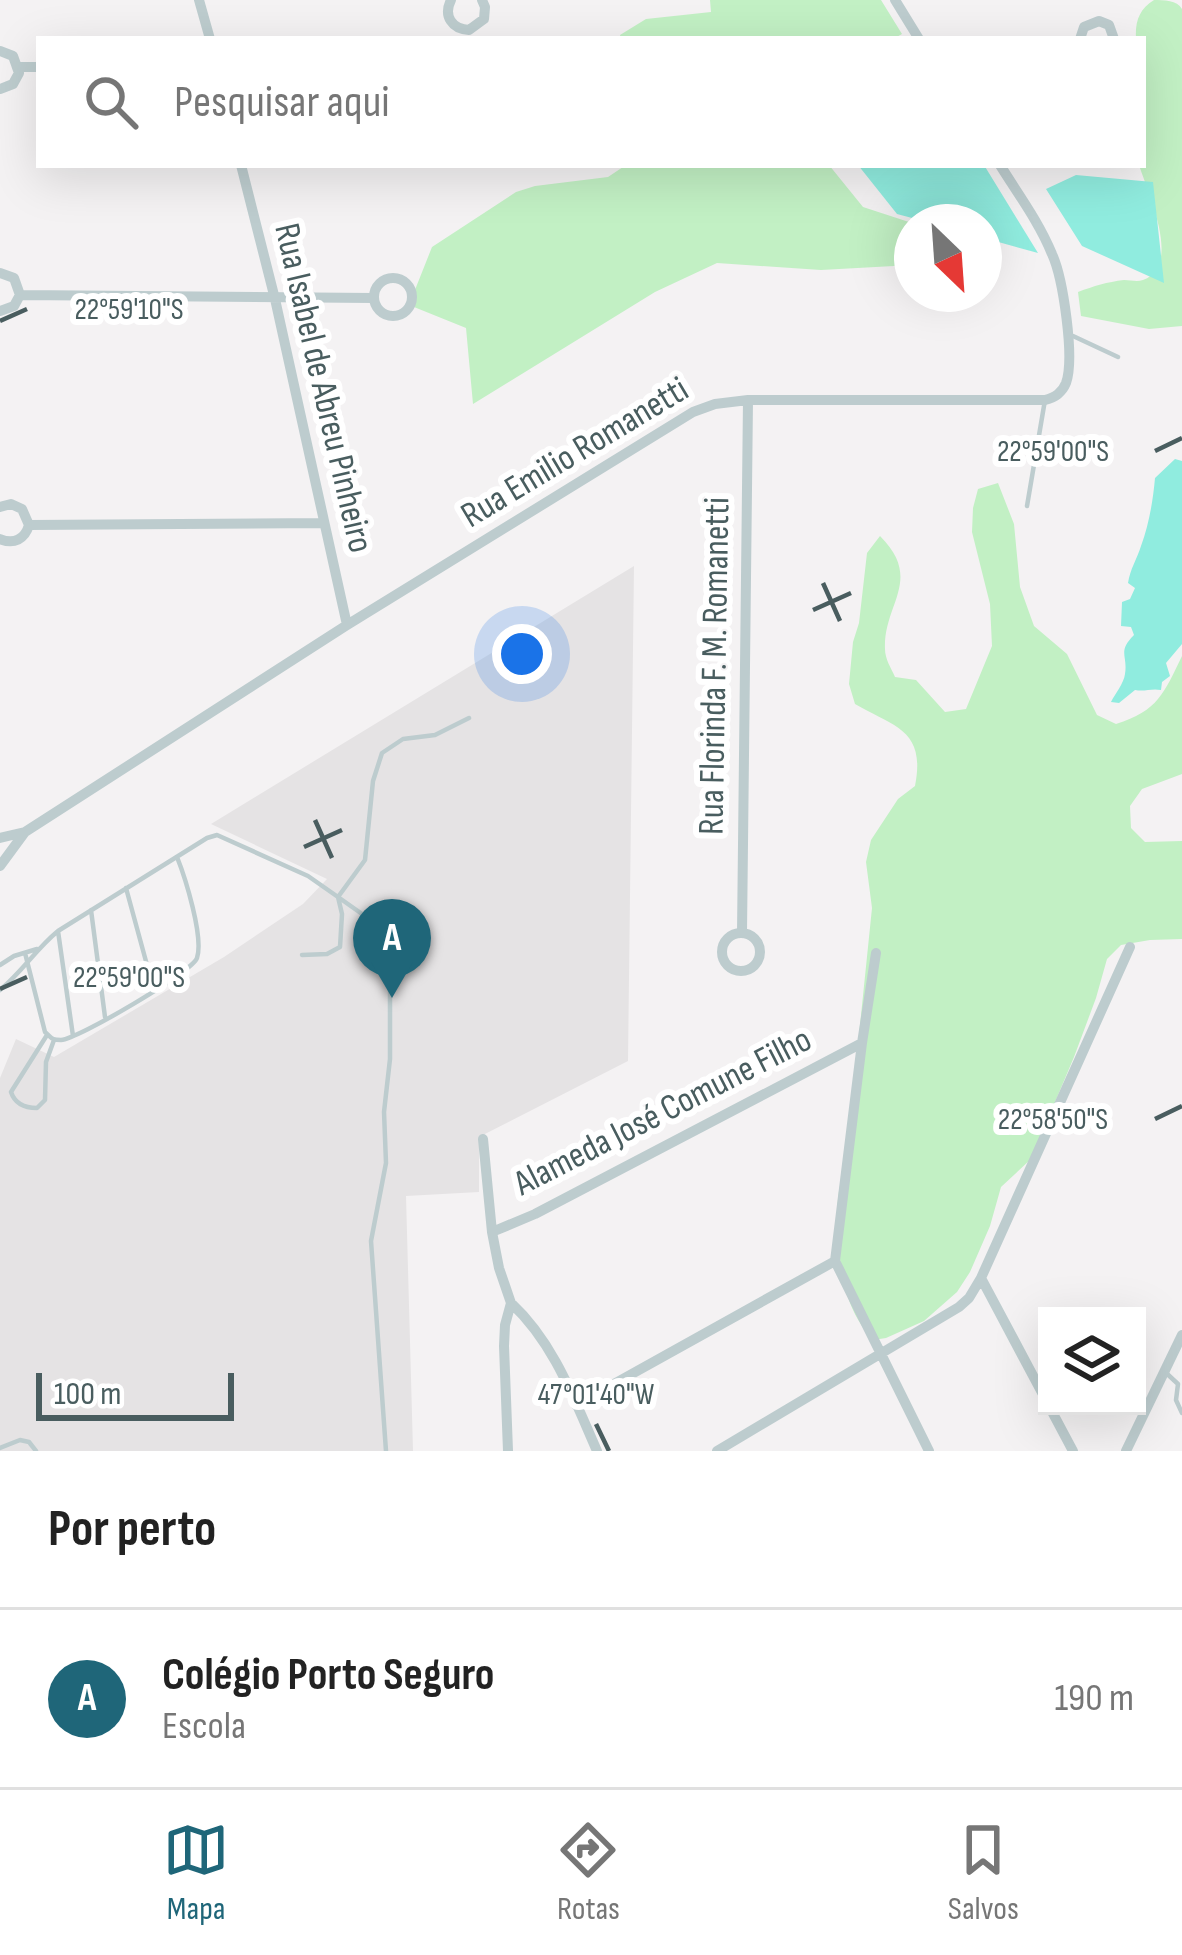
<!DOCTYPE html>
<html lang="pt">
<meta charset="utf-8">
<style>
:root{--surface:#fff;--page:#f2f2f2;--text:#222;--muted:#767676;--line:#e0e0e0;--accent:#1f6679}
body{margin:0;font-family:"Sofia Sans Condensed",sans-serif;background:var(--page);color:var(--text)}
.controls{position:absolute;right:36px;bottom:36px;display:grid;overflow:hidden;border-radius:0px;box-shadow:0 12px 48px #0002}
.controls button{width:108px;height:108px;display:grid;place-items:center;padding:0;border:0;border-bottom:3px solid var(--line);background:var(--surface);color:var(--text);font:60px sans-serif}
.compass{position:absolute;left:894px;top:204px;width:108px;height:108px;border-radius:50%;background:var(--surface);box-shadow:0 12px 48px #0002;rotate:155deg}
.scale{position:absolute;left:36px;bottom:30px;width:198px;box-sizing:border-box;padding-left:12px;border:6px solid #495d5f;border-top:0;font-size:33px;line-height:42px;white-space:nowrap;color:#495d5f;-webkit-text-stroke:9px #fff;paint-order:stroke}
.you{position:absolute;left:522px;top:654px;width:42px;height:42px;margin:-30px;border:9px solid #fff;border-radius:50%;background:#1a73e8;box-shadow:0 0 0 18px #1a73e833}
.badge{display:grid;place-items:center;width:78px;height:78px;border-radius:50%;background:var(--accent);color:#fff;font-size:39px;font-weight:700}
.pin{position:absolute;translate:-50% -99px;filter:drop-shadow(0 3px 6px #0008)}
.pin::after{content:'';position:absolute;top:63px;width:42px;height:36px;background:inherit;clip-path:polygon(0 0,100% 0,50% 100%)}
.list{margin:0;padding:0;list-style:none}
h2{display:flex;justify-content:space-between;align-items:center;height:156px;margin:0;padding:0 48px;font-size:51px}
h2 small{font-size:39px;font-weight:400;color:var(--muted)}
.list li{display:grid;grid-template-columns:78px 1fr auto;gap:36px;align-items:center;box-sizing:border-box;height:180px;padding:0 48px;border-top:3px solid var(--line)}
.list b{display:block;font-size:45px;white-space:nowrap}
.list p{margin:0;font-size:39px;white-space:nowrap;color:var(--muted)}
.list em{font-size:39px;font-style:normal;color:var(--muted)}
.icon{flex:none;width:66px;height:66px;fill:none;stroke:currentColor;stroke-width:2;stroke-linecap:round;stroke-linejoin:round}
.map{position:relative;flex:none;width:1182px;height:1451px;overflow:hidden}
.search{position:absolute;background:var(--surface);box-shadow:0 12px 48px #0002;left:36px;right:36px;top:36px;height:132px;display:flex;align-items:center;gap:30px;box-sizing:border-box;padding:0 42px;border-radius:0px;color:var(--muted);font-size:45px}
.sheet{height:336px;background:var(--surface)}
nav{display:flex;justify-content:space-around;align-items:center;box-sizing:border-box;height:168px;border-top:3px solid var(--line);background:var(--surface);font-size:33px;color:var(--muted)}
nav a{display:grid;justify-items:center;gap:6px}
nav .on{color:var(--accent)}
.map>svg:first-child{display:block}
.education{fill:#e5e3e4}
.green{fill:#c2f0c4}
.water{fill:#90ecdf}
.lines{fill:none;stroke-linecap:round;stroke-linejoin:round}
.service{stroke:#bdccce;stroke-width:4.5}
.minor{stroke:#bdccce;stroke-width:10}
.ticks{fill:none;stroke:#495d5f;stroke-width:4.5}
.labels{text-anchor:middle;dominant-baseline:central;stroke-width:12;stroke-linejoin:round;paint-order:stroke}
.street-label{font-size:36px;fill:#495d5f;stroke:#fff}
.ticks-label{font-size:30px;text-anchor:middle;fill:#495d5f;stroke:#fff;stroke-width:12;stroke-linejoin:round;paint-order:stroke}
</style>
<div class="map">
<svg width="1182" height="1451" viewBox="0 0 1182 1451">
<rect width="100%" height="100%" fill="#f4f2f3"/>
<path class="education" d="M634 566 628 1061 479 1137V1192L406 1196 413 1451H0V1078L16 1039 54 1057 224 957 303 904 327 879 211 824Z"/>
<path class="green" d="M710 0H881L902 34 893 39H621L620 35 646 19 711 12Z
M1154 0C1164 0 1177 0 1182 9V326L1149 329 1081 316 1078 292C1094 286 1107 282 1124 280 1131 280 1137 282 1143 280 1182 266 1149 196 1139 165H1143V39H1136C1135 22 1139 9 1154 0Z
M626 165H829L863 207 912 223V265L821 270 717 263 655 292 473 404 466 328 409 305 432 247 516 192 535 186 608 177Z
M998 483 1014 524 1020 587 1034 626 1067 654 1097 715 1116 724C1158 711 1164 693 1182 656V774L1142 789 1130 806 1131 828 1145 842 1182 841V939L1150 940 1121 945 1107 959 1096 998 1074 1057 1031 1159 1001 1187 990 1226 970 1272 957 1292 924 1321 886 1338 873 1340C862 1328 853 1313 848 1297 838 1267 831 1198 845 1171L872 908 866 862 871 840 898 799 915 786C926 730 895 727 855 704L849 684 853 642 859 623 867 553 880 536C924 580 883 604 885 649 885 659 891 668 895 677L916 680 945 712 966 709 992 646 990 604 972 532 973 508 978 489Z"/>
<path class="water" d="M858 165H984L1038 253 984 238V222H927L897 214Z
M1076 175 1153 182 1164 283 1082 246 1046 189Z
M1175 459 1182 461V644L1166 663 1170 676 1162 682 1161 690C1151 688 1145 692 1135 690L1119 703 1111 702C1115 694 1124 683 1125 674 1128 655 1117 652 1134 635L1131 627 1121 626 1122 602 1130 599 1135 588 1128 583C1130 569 1137 559 1141 546 1149 524 1153 501 1155 478Z"/>
<g class="lines">
<path class="service" d="M1073 336 1118 357
M1027 506 1045 400
M126 888 147 965 159 988
M91 910 105 1017
M58 931 73 1036
M25 953 45 1032C52 1038 51 1040 61 1040 78 1039 192 972 197 958 204 937 185 877 177 857
M0 965 14 956 37 949
M0 990C22 972 36 949 58 931L207 838 217 835 308 876 338 897 342 914 340 947 327 954 302 955
M47 1035 11 1092C15 1104 26 1108 37 1108L45 1100 46 1062 54 1040
M1164 1371 1178 1384 1176 1400 1182 1413
M0 1448 20 1440 29 1442 36 1451
M386 1451 371 1241 386 1163 384 1112 390 1059V943L379 926 338 897 365 860 373 781 382 753 403 739 435 735 469 718"/>
<path class="minor" d="M199 0 210 39
M451 0C443 16 452 29 469 30L484 19 485 7 482 0
M895 0 919 39
M1080 39 1084 27 1099 21 1109 25 1114 39
M0 51 13 56 19 73 13 84 0 89
M19 67H39
M241 165 275 299 347 625
M0 273 14 278 20 295 14 306 0 311
M374 297a19 19 0 1 1 38 0a19 19 0 1 1-38 0Z
M20 295 373 298
M0 507 11 504 22 509 29 525C25 539 14 545 0 539
M29 525 324 523
M0 838 25 832 347 625 693 412 715 404 748 400H1045C1055 397 1062 393 1066 383 1075 358 1063 278 1052 254 1039 222 1018 194 1000 165
M0 866 25 832
M742 933 748 400
M722 952a19 19 0 1 1 38 0a19 19 0 1 1-38 0Z
M876 953 862 1043 835 1261 929 1451
M483 1139 492 1232 499 1268 511 1303 505 1325 504 1346 508 1451
M492 1232 535 1214 862 1043
M981 1278 1047 1402
M511 1303C554 1343 574 1399 597 1451
M576 1405 835 1261
M1049 1406 1073 1451
M717 1451 959 1307 969 1298 981 1278 1130 947
M1126 1451 1182 1335"/>
</g>
<path class="ticks" d="M0 321 27 309M1155 451 1182 438M823 583 840 621M813 610 851 593M315 820 332 858M304 847 342 830M0 989 27 977M1155 1119 1182 1106M596 1424 609 1451"/>
<g class="labels">
<g class="street-label">
<text transform="translate(323 388) rotate(77)">Rua Isabel de Abreu Pinheiro</text>
<text transform="translate(575 453) rotate(-31)">Rua Emilio Romanetti</text>
<text transform="translate(715 666) rotate(-89)">Rua Florinda F. M. Romanetti</text>
<text transform="translate(663 1112) rotate(-27)">Alameda José Comune Filho</text>
</g>
</g>
<g class="ticks-label">
<text x="129" y="319">22°59'10"S</text>
<text x="1053" y="461">22°59'00"S</text>
<text x="129" y="987">22°59'00"S</text>
<text x="1053" y="1129">22°58'50"S</text>
<text x="596" y="1404">47°01'40"W</text>
</g>
</svg>
<div class="controls">
<button><svg class="icon" aria-label="layers" viewBox="0 0 24 24"><path d="M12 4l9 5-9 5-9-5zM3 14l9 5 9-5"/></svg></button>
</div>
<svg class="compass" viewBox="-18 -18 36 36"><path d="M0-13l5 13h-10z" fill="#e53935"/><path d="M0 13l5-13h-10z" fill="#767676"/></svg>
<div class="scale">100 m</div>
<div class="you"></div>
<div class="pin badge" style="left:392px;top:998px">A</div>
<div class="search"><svg class="icon" aria-label="search" viewBox="0 0 24 24"><circle cx="10" cy="10" r="6"/><path d="M15 15l6 6"/></svg>Pesquisar aqui</div>
</div>
<section class="sheet">
<h2>Por perto<small></small></h2>
<ul class="list">
<li><span class="badge">A</span><div><b>Colégio Porto Seguro</b><p>Escola</p></div><em>190 m</em></li>
</ul>
</section>
<nav>
<a class="on"><svg class="icon" aria-label="map" viewBox="0 0 24 24"><path d="M3 6l6-2 6 2 6-2v14l-6 2-6-2-6 2zM9 4v14M15 6v14"/></svg>Mapa</a>
<a><svg class="icon" aria-label="directions" viewBox="0 0 24 24"><path d="M12 3l9 9-9 9-9-9zM9 14v-3h6M13 9l2 2-2 2"/></svg>Rotas</a>
<a><svg class="icon" aria-label="saved" viewBox="0 0 24 24"><path d="M7 4h10v16l-5-4-5 4z"/></svg>Salvos</a>
</nav>
